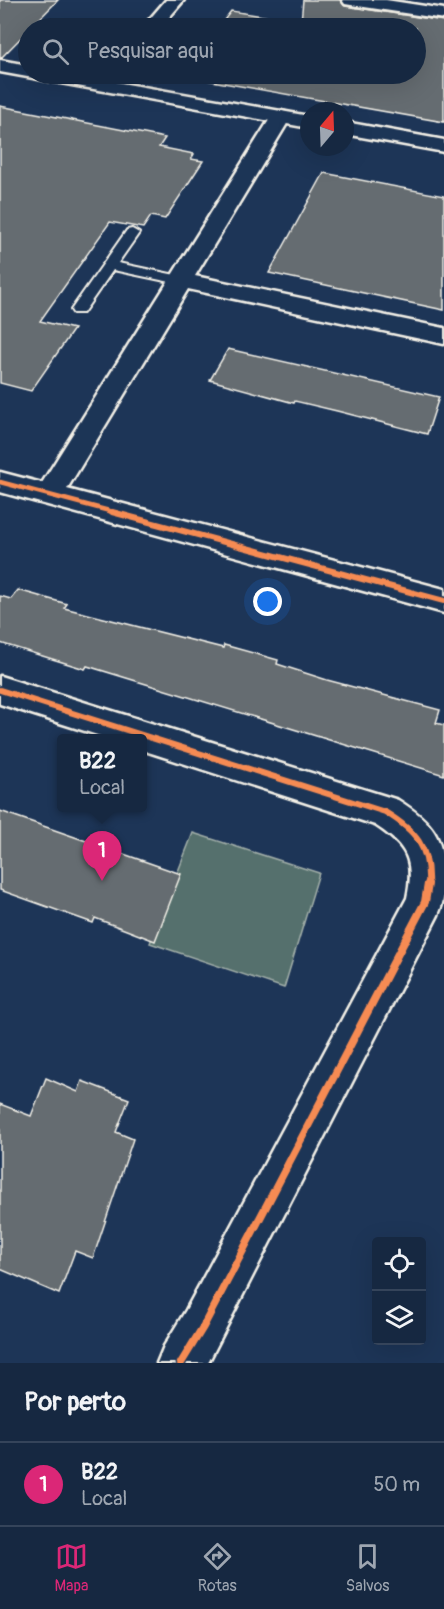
<!DOCTYPE html>
<html lang="pt">
<style>
:root{--surface:#162841;--page:#1f3048;--text:#f1f3f6;--muted:#9ea6b1;--line:#35445a;--accent:#db2777}
body{margin:0;font-family:Pangolin,sans-serif;background:var(--page);color:var(--text)}
.controls{position:absolute;right:18px;bottom:18px;display:grid;overflow:hidden;border-radius:6px;box-shadow:0 6px 24px #0002}
.controls button{width:54px;height:54px;display:grid;place-items:center;padding:0;border:0;border-bottom:2px solid var(--line);background:var(--surface);color:var(--text);font:30px sans-serif}
.compass{position:absolute;left:300px;top:102px;width:54px;height:54px;border-radius:50%;background:var(--surface);box-shadow:0 6px 24px #0002;rotate:19deg}
.you{position:absolute;left:268px;top:602px;width:21px;height:21px;margin:-15px;border:4px solid #fff;border-radius:50%;background:#1a73e8;box-shadow:0 0 0 9px #1a73e833}
.badge{display:grid;place-items:center;width:39px;height:39px;border-radius:50%;background:var(--accent);color:#fff;font-size:20px;font-weight:700}
.pin{position:absolute;translate:-50% -50px;filter:drop-shadow(0 2px 3px #0008)}
.pin::after{content:'';position:absolute;top:32px;width:21px;height:18px;background:inherit;clip-path:polygon(0 0,100% 0,50% 100%)}
.popup{position:absolute;left:57px;top:734px;width:90px;height:78px;box-sizing:border-box;display:grid;place-content:center;border-radius:6px;background:var(--surface);filter:drop-shadow(0 2px 4px #0005);font-size:20px;white-space:nowrap;color:var(--muted)}
.popup b{font-size:22px;color:var(--text)}
.popup::after{content:'';position:absolute;left:50%;top:100%;margin-left:-12px;border:12px solid transparent;border-top-color:var(--surface)}
.list{margin:0;padding:0;list-style:none}
h2{display:flex;justify-content:space-between;align-items:center;height:78px;margin:0;padding:0 24px;font-size:26px}
h2 small{font-size:20px;font-weight:400;color:var(--muted)}
.list li{display:grid;grid-template-columns:39px 1fr auto;gap:18px;align-items:center;box-sizing:border-box;height:84px;padding:0 24px;border-top:2px solid var(--line)}
.list b{display:block;font-size:22px;white-space:nowrap}
.list p{margin:0;font-size:20px;white-space:nowrap;color:var(--muted)}
.list em{font-size:20px;font-style:normal;color:var(--muted)}
.icon{flex:none;width:33px;height:33px;fill:none;stroke:currentColor;stroke-width:2;stroke-linecap:round;stroke-linejoin:round}
.map{position:relative;flex:none;width:444px;height:1363px;overflow:hidden}
.search{position:absolute;background:var(--surface);box-shadow:0 6px 24px #0002;left:18px;right:18px;top:18px;height:66px;display:flex;align-items:center;gap:15px;box-sizing:border-box;padding:0 21px;border-radius:33px;color:var(--muted);font-size:22px}
.sheet{height:162px;background:var(--surface)}
nav{display:flex;justify-content:space-around;align-items:center;box-sizing:border-box;height:84px;border-top:2px solid var(--line);background:var(--surface);font-size:16px;color:var(--muted)}
nav a{display:grid;justify-items:center;gap:3px}
nav .on{color:var(--accent)}
.map>svg:first-child{display:block}
.green{fill:#54706d;stroke:#a4b0aa;stroke-width:1.5}
.building{fill:#656c71;stroke:#f4f1e8;stroke-width:1.5}
.lines{fill:none;stroke-linecap:round;stroke-linejoin:round}
.service-casing{stroke:#f4f1e8;stroke-width:4}
.minor-casing{stroke:#f4f1e8;stroke-width:5}
.tertiary-casing{stroke:#f4f1e8;stroke-width:5}
.service{fill:#1d3557;fill-rule:evenodd}
.minor{fill:#1d3557;fill-rule:evenodd}
.tertiary{fill:#1d3557;fill-rule:evenodd}
.cycleway-far2-casing{stroke:#1d3557;stroke-width:8}
.cycleway-far1-casing{stroke:#1d3557;stroke-width:10}
.cycleway-casing{stroke:#1d3557;stroke-width:11}
.cycleway-far2{stroke:#f68b52;stroke-width:4.5}
.cycleway-far1{stroke:#f68b52;stroke-width:6}
.cycleway{stroke:#f68b52;stroke-width:8}
</style>
<div class="map">
<svg width="444" height="1363" viewBox="0 0 444 1363">
<rect width="100%" height="100%" fill="#1d3557"/>
<filter id="ink" filterUnits="userSpaceOnUse"><feTurbulence type="fractalNoise" baseFrequency=".0167" numOctaves="2"/><feDisplacementMap in="SourceGraphic" scale="12" xChannelSelector="R" yChannelSelector="G"/><feConvolveMatrix kernelMatrix="1 2 1 2 8 2 1 2 1" color-interpolation-filters="sRGB"/></filter>
<g filter="url(#ink)">
<path class="green" d="M193 833 319 873 284 988 150 943Z"/>
<path class="building" d="M0 0H58L1 58H0Z
M303 0H340L345 6 444 21V122L183 76 184 74H416V28H218L231 11 301 22Z
M0 106 165 138 159 147 194 154 191 159 203 161 165 219 151 216 143 228 110 222 40 321 74 329 31 391 0 383Z
M324 173 444 196V310L269 273Z
M228 349 439 397 427 434 337 411 295 401 294 403 210 380Z
M18 590 67 604 64 608 223 648 224 645 278 660 277 664 327 680 440 710 436 723 444 725V775L87 666 85 669 0 643V596L11 599Z
M0 811 181 874 155 941 95 918 93 923 0 890Z
M46 1078 78 1092 82 1081 129 1099 116 1132 133 1139 93 1258 75 1251 59 1294 0 1269V1104L31 1116Z"/>
<g class="lines">
<g class="service-casing">
<path id="service" d="M132 229 139 233 118 263 185 277 187 280 185 283 180 284 113 270 83 313H73L71 310 127 230Z"/>
</g>
<g class="minor-casing">
<path id="minor" d="M166 0H184L160 28H142Z
M342 0H386L444 9V19L351 5 345 4Z
M103 74H123C115 85 111 93 97 89L94 85Z
M281 111 288 113 291 117 195 276 444 328V344L188 289 67 489 444 589V613L0 492V472L42 483 271 117 274 113Z
M0 676 398 800C433 822 444 837 444 879 444 893 444 902 438 915L208 1363H157L164 1346 186 1310 407 898C415 860 407 846 375 825L142 750V738H107L0 704Z"/>
</g>
<g class="tertiary-casing">
<path id="tertiary" d="M0 60 28 65V74H70L309 116V128L0 72Z
M345 122 444 140V152L345 134Z"/>
</g>
<use href="#service" class="service"/>
<use href="#minor" class="minor"/>
<use href="#tertiary" class="tertiary"/>
<g class="cycleway-far2-casing">
<path id="cycleway-far2" d="M0 482 117 513"/>
</g>
<g class="cycleway-far1-casing">
<path id="cycleway-far1" d="M112 512 444 601
M0 690 385 812C416 831 430 847 428 885"/>
</g>
<g class="cycleway-casing">
<path id="cycleway" d="M181 1363 203 1327 425 902 428 884"/>
</g>
<use href="#cycleway-far2" class="cycleway-far2"/>
<use href="#cycleway-far1" class="cycleway-far1"/>
<use href="#cycleway" class="cycleway"/>
</g>
</g>
</svg>
<div class="controls">
<button><svg class="icon" aria-label="locate" viewBox="0 0 24 24"><circle cx="12" cy="12" r="6"/><path d="M12 2v4M12 18v4M2 12h4M18 12h4"/></svg></button>
<button><svg class="icon" aria-label="layers" viewBox="0 0 24 24"><path d="M12 4l9 5-9 5-9-5zM3 14l9 5 9-5"/></svg></button>
</div>
<svg class="compass" viewBox="-18 -18 36 36"><path d="M0-13l5 13h-10z" fill="#e53935"/><path d="M0 13l5-13h-10z" fill="#9ea6b1"/></svg>
<div class="you"></div>
<div class="pin badge" style="left:102px;top:881px">1</div>
<div class="popup"><b>B22</b>Local</div>
<div class="search"><svg class="icon" aria-label="search" viewBox="0 0 24 24"><circle cx="10" cy="10" r="6"/><path d="M15 15l6 6"/></svg>Pesquisar aqui</div>
</div>
<section class="sheet">
<h2>Por perto<small></small></h2>
<ul class="list">
<li><span class="badge">1</span><div><b>B22</b><p>Local</p></div><em>50 m</em></li>
</ul>
</section>
<nav>
<a class="on"><svg class="icon" aria-label="map" viewBox="0 0 24 24"><path d="M3 6l6-2 6 2 6-2v14l-6 2-6-2-6 2zM9 4v14M15 6v14"/></svg>Mapa</a>
<a><svg class="icon" aria-label="directions" viewBox="0 0 24 24"><path d="M12 3l9 9-9 9-9-9zM9 14v-3h6M13 9l2 2-2 2"/></svg>Rotas</a>
<a><svg class="icon" aria-label="saved" viewBox="0 0 24 24"><path d="M7 4h10v16l-5-4-5 4z"/></svg>Salvos</a>
</nav>
